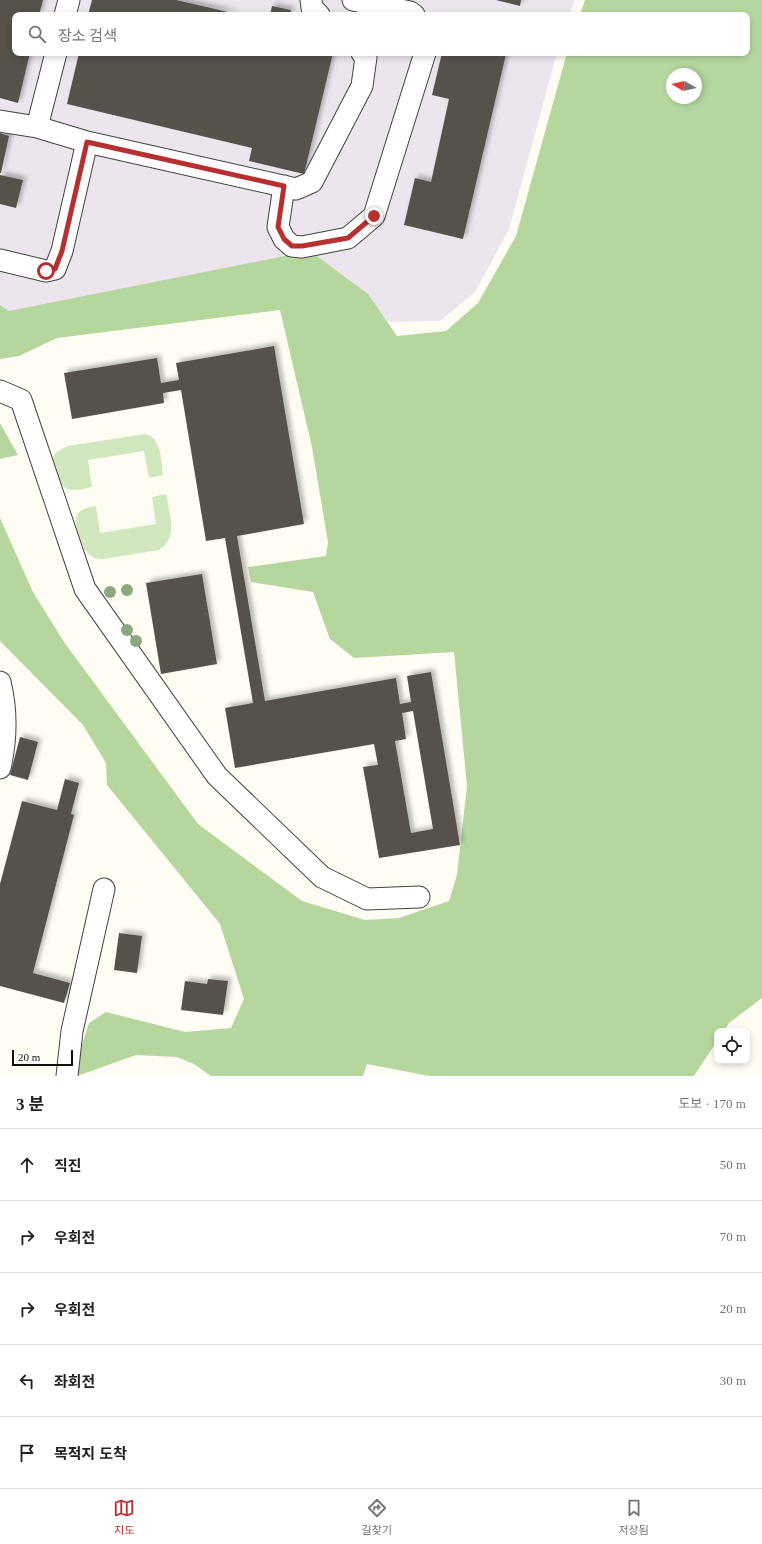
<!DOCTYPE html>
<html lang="ko">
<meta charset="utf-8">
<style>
:root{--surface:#fff;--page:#f6f6f6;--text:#202124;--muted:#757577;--line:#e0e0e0;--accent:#b82f30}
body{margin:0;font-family:"Times New Roman","Noto Sans KR",serif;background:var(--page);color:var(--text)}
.controls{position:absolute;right:12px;bottom:12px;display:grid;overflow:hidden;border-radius:8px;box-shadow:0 2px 6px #0003}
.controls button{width:36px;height:36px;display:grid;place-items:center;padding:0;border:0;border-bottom:1px solid var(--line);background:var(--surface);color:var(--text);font:20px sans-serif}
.compass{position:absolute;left:666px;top:68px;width:36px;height:36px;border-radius:50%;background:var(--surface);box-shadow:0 2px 6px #0003;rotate:279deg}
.scale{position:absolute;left:12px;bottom:10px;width:61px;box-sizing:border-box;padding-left:4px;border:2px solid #0f0f0f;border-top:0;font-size:11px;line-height:14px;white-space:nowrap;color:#0f0f0f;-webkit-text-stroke:3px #fff;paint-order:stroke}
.stop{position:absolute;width:12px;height:12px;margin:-9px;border:3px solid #b82f30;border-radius:50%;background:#fff}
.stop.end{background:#b82f30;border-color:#fff;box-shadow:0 1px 4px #0008}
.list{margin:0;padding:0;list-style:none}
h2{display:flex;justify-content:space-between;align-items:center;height:52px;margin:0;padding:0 16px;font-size:17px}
h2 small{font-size:13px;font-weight:400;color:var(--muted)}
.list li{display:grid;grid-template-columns:26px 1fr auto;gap:12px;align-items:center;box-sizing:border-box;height:72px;padding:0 16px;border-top:1px solid var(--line)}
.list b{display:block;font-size:15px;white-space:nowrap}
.list em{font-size:13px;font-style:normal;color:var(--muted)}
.icon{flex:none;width:22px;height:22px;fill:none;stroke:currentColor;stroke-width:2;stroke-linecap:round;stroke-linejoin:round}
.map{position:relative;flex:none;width:762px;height:1076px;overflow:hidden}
.search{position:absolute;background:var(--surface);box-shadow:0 2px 6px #0003;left:12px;right:12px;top:12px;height:44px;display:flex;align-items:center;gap:10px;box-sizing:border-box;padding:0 14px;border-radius:8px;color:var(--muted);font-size:15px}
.sheet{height:412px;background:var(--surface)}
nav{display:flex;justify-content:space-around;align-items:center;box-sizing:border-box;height:56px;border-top:1px solid var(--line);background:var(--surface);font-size:11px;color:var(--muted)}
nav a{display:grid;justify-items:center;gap:2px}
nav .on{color:var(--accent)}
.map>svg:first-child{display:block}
.industrial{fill:#ede5ed}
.green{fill:#d1e7bd}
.forest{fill:#b5d79e;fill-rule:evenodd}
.building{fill:#57514c;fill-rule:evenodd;filter:url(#shadow)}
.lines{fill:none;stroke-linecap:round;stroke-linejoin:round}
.minor-casing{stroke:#424242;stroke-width:23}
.minor{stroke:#fff;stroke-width:21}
.tree{fill:#8ba881}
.route{stroke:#b82f30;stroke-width:5}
</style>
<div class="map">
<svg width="762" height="1076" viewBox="0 0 762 1076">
<defs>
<filter id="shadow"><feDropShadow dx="3.5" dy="-3.5" stdDeviation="2" flood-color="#0004"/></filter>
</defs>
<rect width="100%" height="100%" fill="#fefcf3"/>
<path class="industrial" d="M0 0H575L569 15H15V53H557L509 229 475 292 440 321 373 322 313 274 0 322Z"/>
<path class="green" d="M145 434C162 438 161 460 163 475L149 478 144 451 88 460 92 487C84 489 76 491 68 489 58 486 49 466 53 457 55 451 62 449 68 446Z
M166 494C169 513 179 538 159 550L104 559C88 560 84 549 79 536 72 517 75 509 96 506L100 533 156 524 152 497Z"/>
<path class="forest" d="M585 0H762V998L729 1023 724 1031H717V1041L694 1076H429L367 1064 363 1076H211L194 1064 177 1057 136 1055 77 1076V1060L89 1023 106 1012 185 1032 231 1028 244 999 220 924 107 785 106 763 83 725 0 641V518L33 592 64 642 198 824 302 901 365 920 399 918 449 901 457 875 467 786 454 652 354 658 330 639 313 592 251 582 248 567 326 556 328 542 312 447 280 310 57 338 19 356 0 359V305L9 311 310 251 368 294 397 336 446 331 478 303 516 236 567 53H747V15H580ZM672 74H696V98H672Z
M0 423 18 455 0 459Z"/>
<path class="building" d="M0 0H43L39 15H15V53H30L18 103 0 98Z
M92 0H176L237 14 88 15Z
M496 0H521L520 6Z
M272 6 291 10 290 15H270Z
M79 53H333L304 174 249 161 252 148 67 104Z
M442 53 506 54 463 239 404 225 415 178 431 182 449 99 432 95Z
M0 133 9 136 1 173H0Z
M0 175 23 180 16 208 0 204Z
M274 346 304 524 237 536 265 701 396 678 400 704 411 702 407 676 431 672 460 845 379 858 363 767 378 765 374 744 235 768 225 708 253 703 225 538 206 541 181 390 163 393 164 403 72 419 64 373 157 358 161 383 179 380 176 363ZM413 711 433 829 411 833 395 741 406 739 402 713Z
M202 574 217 664 161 674 146 583Z
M20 737 38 742 28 780 10 775Z
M65 779 79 783 71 814 74 815 33 973 70 983 64 1003 0 986V884L22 801 57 810Z
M119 933 142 936 137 973 114 970Z
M208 979 228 981 223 1015 181 1010 185 981 207 984Z"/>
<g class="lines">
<g class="minor-casing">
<path id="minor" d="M311 0 312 8 319 15
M353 0 410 12 414 15
M65 15 69 0
M0 121 37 127 87 142 296 189 312 182 362 86 366 57 362 53
M37 127 56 53
M284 186 278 227 284 239 292 246 302 247 348 238 374 216 425 53
M0 260 46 271 55 269 62 251 87 142
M0 391 21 400 85 589 217 776 322 877 367 899 419 897
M0 682C7 710 6 741 0 768
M67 1076 72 1031 104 889"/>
</g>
<use href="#minor" class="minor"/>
</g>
<g class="tree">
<circle cx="127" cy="590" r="6"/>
<circle cx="110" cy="592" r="6"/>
<circle cx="127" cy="630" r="6"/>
<circle cx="136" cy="641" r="6"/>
</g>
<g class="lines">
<path class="route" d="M46 271 55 269 62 251 87 142 284 186 278 227 284 239 292 246H302L348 238 374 216"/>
</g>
</svg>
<div class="controls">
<button><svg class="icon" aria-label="locate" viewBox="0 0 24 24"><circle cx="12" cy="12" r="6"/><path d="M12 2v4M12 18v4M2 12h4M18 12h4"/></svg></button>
</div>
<svg class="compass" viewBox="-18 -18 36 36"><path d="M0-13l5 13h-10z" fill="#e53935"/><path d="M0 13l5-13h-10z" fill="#757577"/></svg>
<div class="scale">20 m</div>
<div class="stop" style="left:46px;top:271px"></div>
<div class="stop end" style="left:374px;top:216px"></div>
<div class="search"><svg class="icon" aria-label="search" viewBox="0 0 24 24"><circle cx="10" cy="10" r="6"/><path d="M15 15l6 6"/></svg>장소 검색</div>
</div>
<section class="sheet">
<h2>3 분<small>도보 · 170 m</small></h2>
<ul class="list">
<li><svg class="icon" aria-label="ahead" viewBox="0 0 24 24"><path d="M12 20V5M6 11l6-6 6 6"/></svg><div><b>직진</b></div><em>50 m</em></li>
<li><svg class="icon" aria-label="right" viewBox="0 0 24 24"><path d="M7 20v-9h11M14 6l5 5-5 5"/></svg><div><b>우회전</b></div><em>70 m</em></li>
<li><svg class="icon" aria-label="right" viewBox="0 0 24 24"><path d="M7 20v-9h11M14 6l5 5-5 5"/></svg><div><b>우회전</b></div><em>20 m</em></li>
<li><svg class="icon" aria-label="left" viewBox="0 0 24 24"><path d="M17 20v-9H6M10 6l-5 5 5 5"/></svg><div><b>좌회전</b></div><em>30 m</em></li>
<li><svg class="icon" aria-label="arrive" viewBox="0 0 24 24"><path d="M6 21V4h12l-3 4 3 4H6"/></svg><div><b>목적지 도착</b></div></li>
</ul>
</section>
<nav>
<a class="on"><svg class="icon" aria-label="map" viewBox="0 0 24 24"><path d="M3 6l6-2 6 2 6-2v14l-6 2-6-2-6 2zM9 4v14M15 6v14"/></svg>지도</a>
<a><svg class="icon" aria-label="directions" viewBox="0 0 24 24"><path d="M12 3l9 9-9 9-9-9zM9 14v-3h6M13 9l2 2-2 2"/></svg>길찾기</a>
<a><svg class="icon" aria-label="saved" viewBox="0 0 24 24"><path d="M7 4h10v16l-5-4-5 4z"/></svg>저장됨</a>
</nav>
